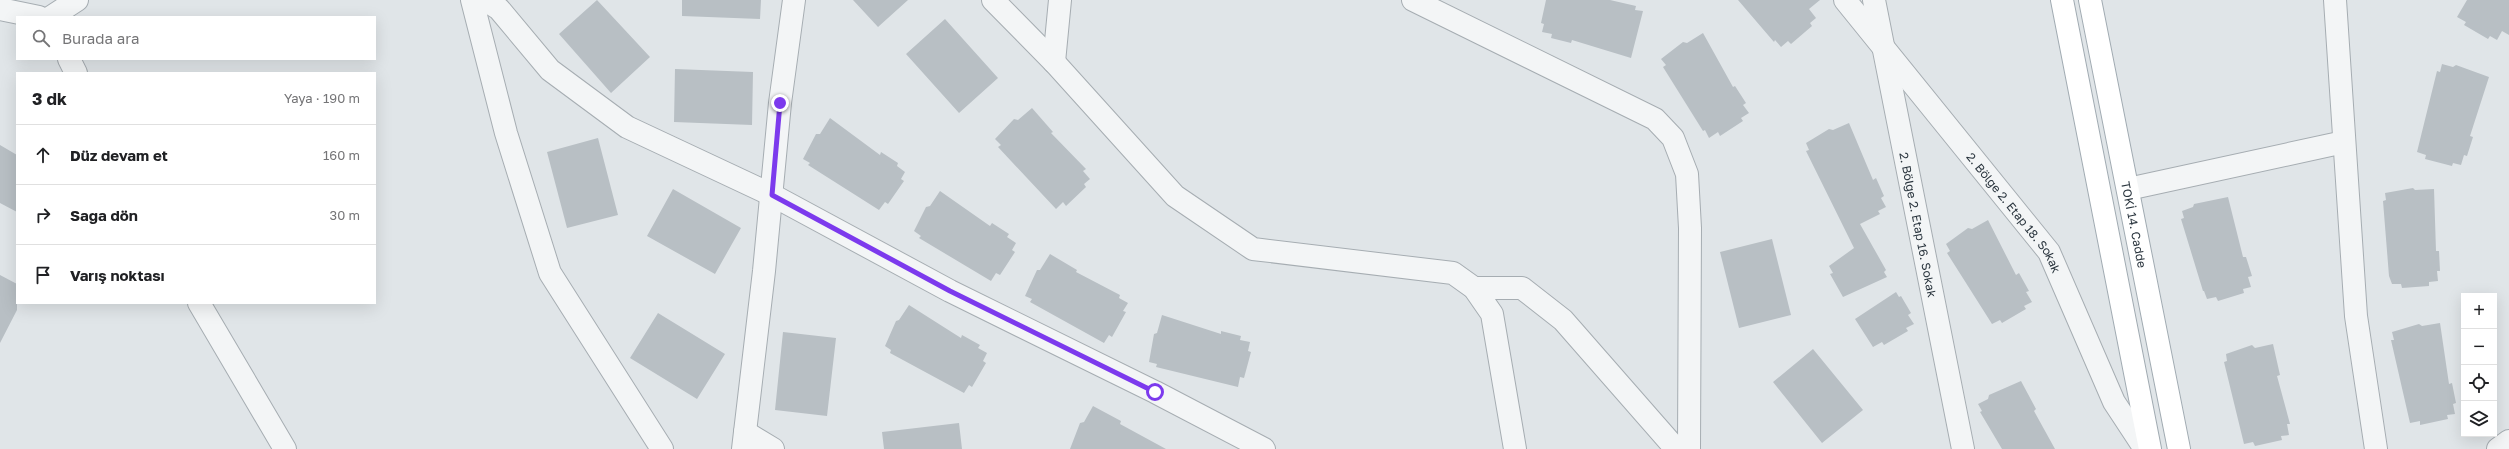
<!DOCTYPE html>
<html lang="tr">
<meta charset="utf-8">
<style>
:root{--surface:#fff;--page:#f6f6f6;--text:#202124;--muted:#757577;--line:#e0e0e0}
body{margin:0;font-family:"Golos Text",sans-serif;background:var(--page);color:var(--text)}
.controls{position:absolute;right:12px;bottom:12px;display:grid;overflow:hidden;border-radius:0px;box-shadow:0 4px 16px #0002}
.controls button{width:36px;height:36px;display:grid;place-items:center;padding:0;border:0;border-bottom:1px solid var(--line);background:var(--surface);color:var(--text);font:20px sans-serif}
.stop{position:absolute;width:12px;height:12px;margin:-9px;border:3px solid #7c3aed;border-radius:50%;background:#fff}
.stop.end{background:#7c3aed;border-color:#fff;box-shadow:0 1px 4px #0008}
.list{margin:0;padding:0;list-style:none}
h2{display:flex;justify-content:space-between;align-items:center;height:52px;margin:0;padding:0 16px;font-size:17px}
h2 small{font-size:13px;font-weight:400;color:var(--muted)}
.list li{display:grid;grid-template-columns:26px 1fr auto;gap:12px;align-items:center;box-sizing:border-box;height:60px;padding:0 16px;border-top:1px solid var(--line)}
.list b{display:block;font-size:15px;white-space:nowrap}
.list em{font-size:13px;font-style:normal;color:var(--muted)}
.icon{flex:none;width:22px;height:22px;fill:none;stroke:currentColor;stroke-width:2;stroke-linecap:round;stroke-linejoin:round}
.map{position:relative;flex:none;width:2509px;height:449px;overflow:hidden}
.search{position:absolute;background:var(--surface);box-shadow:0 4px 16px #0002;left:16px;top:16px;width:360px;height:44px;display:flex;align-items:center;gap:10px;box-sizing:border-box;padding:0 14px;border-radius:0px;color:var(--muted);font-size:15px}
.panel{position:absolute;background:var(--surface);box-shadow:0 4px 16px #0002;left:16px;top:72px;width:360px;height:232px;border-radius:0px}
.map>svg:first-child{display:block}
.building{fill:#b8bfc4}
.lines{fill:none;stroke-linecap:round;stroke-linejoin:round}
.minor-casing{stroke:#a6adb2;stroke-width:24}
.major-casing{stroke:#a1abb2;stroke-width:24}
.minor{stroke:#f3f5f6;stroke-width:22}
.major{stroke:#fff;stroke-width:22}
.route{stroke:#7c3aed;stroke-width:5}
.labels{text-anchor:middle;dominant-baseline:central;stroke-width:4;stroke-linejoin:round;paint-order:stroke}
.street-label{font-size:12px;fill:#2a353e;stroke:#f0f3f5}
</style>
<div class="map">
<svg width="2509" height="449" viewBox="0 0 2509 449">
<rect width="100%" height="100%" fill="#e0e5e8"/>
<path class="building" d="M597 0 650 57 611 93 559 34Z
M682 0H761L760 19 682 16Z
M853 0H908L878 27Z
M1546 0H1610L1636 6 1635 10 1643 11 1631 58 1572 40 1571 43 1551 38 1552 34 1542 32 1544 24 1541 23Z
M1738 0H1820L1809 9 1816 18 1810 23 1812 26 1791 44 1788 41 1781 47 1775 40 1774 42Z
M2467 0H2509V35L2502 31 2497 40 2490 36 2488 39 2464 25 2466 22 2457 17Z
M945 19 998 78 959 113 906 54Z
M1703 33 1733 87 1735 86 1746 103 1743 105 1749 113 1741 118 1743 121 1720 136 1718 132 1709 138 1705 130 1703 131 1663 67 1666 65 1661 59 1683 42 1687 43Z
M2442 64 2453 67 2456 65 2489 77 2470 136 2473 137 2467 156 2464 155 2461 165 2453 163 2452 166 2425 159 2426 155 2417 152 2437 71 2440 72Z
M675 69 753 72 752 125 674 122Z
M1032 108 1053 132 1051 133 1086 169 1083 171 1090 179 1084 184 1086 187 1066 206 1063 202 1056 209 998 147 1001 145 995 139 1014 119 1018 120Z
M830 118 880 155 881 152 898 163 897 166 905 172 901 179 904 181 888 204 885 202 879 210 808 165 810 163 803 159 816 134H820Z
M1849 123 1873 180 1876 178 1884 196 1881 198 1886 207 1878 211 1880 214 1860 224 1886 270 1884 272 1887 277 1843 297 1830 274 1833 273 1829 266 1854 248 1806 151 1809 150 1806 143 1829 129 1833 130Z
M598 138 618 215 567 228 547 152Z
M0 145 17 155V212L0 203Z
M2413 188 2415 190 2434 189 2436 251H2439L2440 271H2437L2438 281 2429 282V286L2402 288 2401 284H2392L2389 276 2383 201 2386 200 2385 193Z
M673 189 741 228 715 274 647 236Z
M940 191 990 226 992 223 1009 234 1007 237 1016 243 1012 250 1015 252 1000 275 996 273 991 281 919 238 921 236 914 231 926 207 930 206Z
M2228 197 2243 257H2246L2252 276 2248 277 2251 287 2243 289 2244 293 2218 301 2216 297 2207 299 2204 291H2203L2181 219 2184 218 2182 211 2193 207 2194 204Z
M1988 220 2016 275 2019 273 2029 291 2026 292 2032 302 2024 306 2026 309 2002 323 2000 320 1992 324 1947 253 1950 251 1946 244 1968 228 1972 229Z
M1772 239 1791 315 1739 328 1720 252Z
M1050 254 1077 270 1076 272 1120 295 1119 298 1128 303 1123 311 1126 312 1112 337 1109 335 1104 343 1030 302 1032 299 1025 296 1037 270H1040Z
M0 275 17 284V310L0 343Z
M1896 292 1899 297 1901 296 1911 313 1908 315 1914 324 1906 328 1908 331 1884 345 1882 342 1873 347 1855 319Z
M909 305 961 338 962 335 980 345 978 348 987 353 983 361 986 363 972 387 969 385 964 393 890 353 891 350 885 346 896 321 899 320Z
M658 313 725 354 697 399 630 358Z
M1162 315 1221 334V331L1241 336 1240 340 1250 342 1248 351 1251 352 1244 378 1240 377 1238 387 1156 367 1157 364 1149 362 1154 334 1157 333Z
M2440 323 2449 384 2452 383 2456 403 2453 404 2455 414 2447 415 2448 419 2420 425V421L2410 423 2391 340H2394L2392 332 2419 324 2422 326Z
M783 332 836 338 827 416 775 410Z
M2273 344 2280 375 2277 376 2290 424H2287L2289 435 2281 436 2282 440 2255 446 2253 442 2244 444 2224 362 2227 361 2226 354 2252 345 2255 348Z
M1813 349 1863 410 1822 443 1773 382Z
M2021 381 2036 409 2034 411 2055 449H2002L1980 412 1982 411 1978 404 1988 399 1989 395Z
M1093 406 1121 421 1120 424 1166 449H1070L1080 423 1084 422Z
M959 423 962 449H884L882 432Z"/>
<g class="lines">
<g class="minor-casing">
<g id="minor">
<path d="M472 0 506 133 550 273 662 449"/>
<path d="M485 0 499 9 550 70 627 127 772 195 950 291 1155 392 1264 449"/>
<path d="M993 0 1054 62 1175 196 1253 249 1453 273 1474 288 1492 314 1515 449"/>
<path d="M1413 0 1655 119 1673 138 1687 174 1690 228 1689 449"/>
<path id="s1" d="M1845 0 2049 252 2114 402 2145 449"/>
<path id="s2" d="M1874 0 1963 449"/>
<path d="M2335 0 2356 316 2376 449"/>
<path d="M0 9 39 17"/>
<path d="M51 17 77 0"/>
<path d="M69 59 76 73"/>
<path d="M1054 62 1060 0"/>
<path d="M2128 189 2344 142"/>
<path d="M1474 288H1522L1563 320 1676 449"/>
<path d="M199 303 285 449"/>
<path d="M745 432 773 449"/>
<path d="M743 449 764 271 780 103 794 0"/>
<path d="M2498 449 2509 441"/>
</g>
</g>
<g class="major-casing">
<g id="major">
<path d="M2062 0 2150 449"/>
<path id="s3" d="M2090 0 2179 449"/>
</g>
</g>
<use href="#minor" class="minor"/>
<use href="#major" class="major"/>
</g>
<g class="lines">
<path class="route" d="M780 103 772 195 950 291 1155 392"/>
</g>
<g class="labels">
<g class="street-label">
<text stroke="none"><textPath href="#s1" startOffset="272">2. Bölge 2. Etap 18. Sokak</textPath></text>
<text stroke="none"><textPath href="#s3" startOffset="229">TOKİ 14. Cadde</textPath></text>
<text stroke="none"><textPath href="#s2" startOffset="229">2. Bölge 2. Etap 16. Sokak</textPath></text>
</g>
</g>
</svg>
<div class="controls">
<button>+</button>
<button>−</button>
<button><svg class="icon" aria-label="locate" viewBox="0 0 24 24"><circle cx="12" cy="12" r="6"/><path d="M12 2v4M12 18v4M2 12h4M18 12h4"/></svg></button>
<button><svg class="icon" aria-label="layers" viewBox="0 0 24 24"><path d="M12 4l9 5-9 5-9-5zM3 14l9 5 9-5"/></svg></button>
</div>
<div class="stop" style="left:1155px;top:392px"></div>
<div class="stop end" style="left:780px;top:103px"></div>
<div class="search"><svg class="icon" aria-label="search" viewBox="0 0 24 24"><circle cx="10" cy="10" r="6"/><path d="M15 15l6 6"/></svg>Burada ara</div>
<section class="panel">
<h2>3 dk<small>Yaya · 190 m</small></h2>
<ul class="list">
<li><svg class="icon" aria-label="ahead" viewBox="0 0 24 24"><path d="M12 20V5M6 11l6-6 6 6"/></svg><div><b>Düz devam et</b></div><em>160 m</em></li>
<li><svg class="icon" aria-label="right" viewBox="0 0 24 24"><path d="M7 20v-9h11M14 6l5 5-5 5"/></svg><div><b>Sağa dön</b></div><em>30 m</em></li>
<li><svg class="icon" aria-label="arrive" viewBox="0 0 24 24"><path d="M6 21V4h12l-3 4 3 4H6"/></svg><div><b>Varış noktası</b></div></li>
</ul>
</section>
</div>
